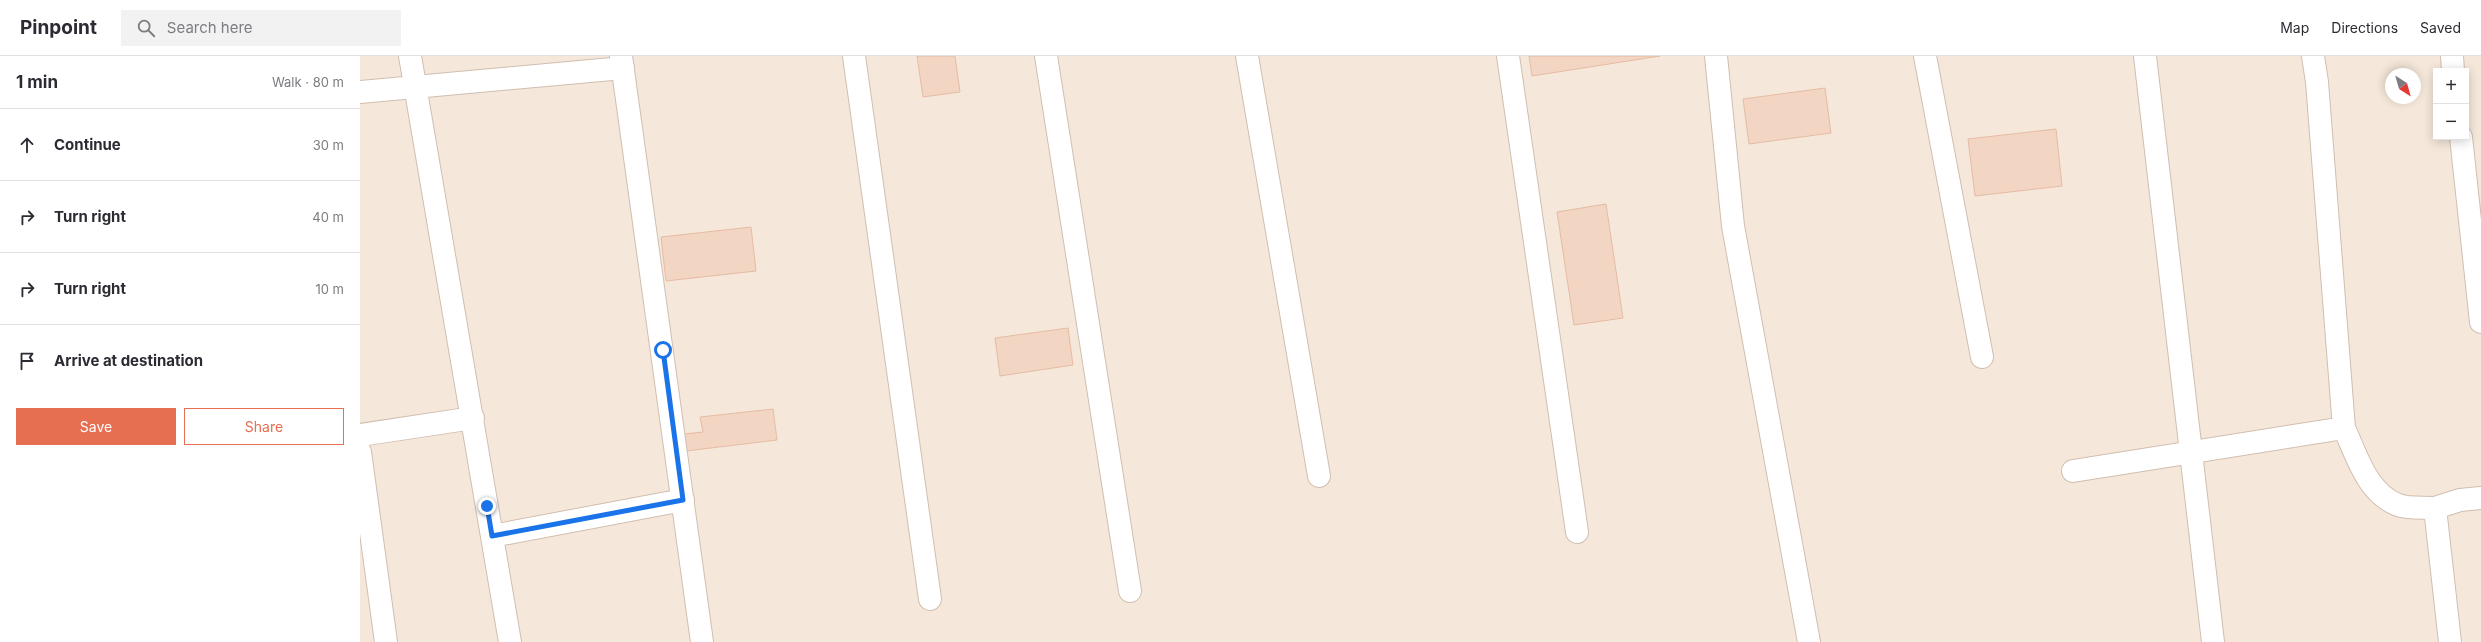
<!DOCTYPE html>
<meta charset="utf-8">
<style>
:root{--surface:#fff;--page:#f2f2f3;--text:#2b2b33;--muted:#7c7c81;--line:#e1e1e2;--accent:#e76f51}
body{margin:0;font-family:Inter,sans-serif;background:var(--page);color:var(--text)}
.controls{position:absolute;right:12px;top:12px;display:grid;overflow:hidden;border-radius:0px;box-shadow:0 2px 10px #0003}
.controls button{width:36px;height:36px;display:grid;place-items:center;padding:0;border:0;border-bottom:1px solid var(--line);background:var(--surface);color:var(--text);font:20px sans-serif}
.compass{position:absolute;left:2025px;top:12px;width:36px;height:36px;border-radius:50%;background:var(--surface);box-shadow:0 2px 10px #0003;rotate:143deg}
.stop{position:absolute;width:12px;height:12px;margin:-9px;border:3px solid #1a73e8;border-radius:50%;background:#fff}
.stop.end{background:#1a73e8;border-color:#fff;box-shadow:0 1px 4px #0008}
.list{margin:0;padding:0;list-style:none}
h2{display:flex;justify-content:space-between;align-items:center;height:52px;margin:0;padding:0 16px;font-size:17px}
h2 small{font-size:13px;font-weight:400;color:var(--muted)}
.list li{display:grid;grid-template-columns:26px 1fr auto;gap:12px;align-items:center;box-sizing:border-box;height:72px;padding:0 16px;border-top:1px solid var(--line)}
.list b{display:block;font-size:15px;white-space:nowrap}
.list em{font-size:13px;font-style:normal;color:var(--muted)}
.actions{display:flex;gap:8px;padding:12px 16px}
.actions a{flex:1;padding:9px 0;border:1px solid var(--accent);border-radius:0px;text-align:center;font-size:14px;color:var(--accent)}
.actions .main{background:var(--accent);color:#fff}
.icon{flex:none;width:22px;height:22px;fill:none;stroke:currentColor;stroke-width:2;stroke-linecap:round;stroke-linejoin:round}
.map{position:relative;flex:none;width:2121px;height:586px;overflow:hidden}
header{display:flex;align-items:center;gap:24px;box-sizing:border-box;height:56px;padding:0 20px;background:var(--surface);border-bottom:1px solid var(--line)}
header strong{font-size:19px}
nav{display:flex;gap:22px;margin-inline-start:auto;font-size:14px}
.search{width:280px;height:36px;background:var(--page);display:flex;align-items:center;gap:10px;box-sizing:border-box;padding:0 14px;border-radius:0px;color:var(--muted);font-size:15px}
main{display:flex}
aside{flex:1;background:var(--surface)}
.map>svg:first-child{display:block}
.residential{fill:#f5e8da;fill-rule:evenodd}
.building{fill:#f3d5c3;stroke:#e6bba3}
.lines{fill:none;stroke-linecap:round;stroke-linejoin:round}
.street-casing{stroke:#d1beb0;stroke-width:24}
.street{stroke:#fff;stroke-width:22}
.route{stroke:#1a73e8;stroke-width:5}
</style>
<header>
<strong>Pinpoint</strong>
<div class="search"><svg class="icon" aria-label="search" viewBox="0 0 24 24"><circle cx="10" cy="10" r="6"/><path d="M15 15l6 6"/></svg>Search here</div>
<nav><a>Map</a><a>Directions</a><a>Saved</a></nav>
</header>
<main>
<aside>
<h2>1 min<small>Walk · 80 m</small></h2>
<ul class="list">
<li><svg class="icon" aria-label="ahead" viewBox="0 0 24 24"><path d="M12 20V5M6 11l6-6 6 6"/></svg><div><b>Continue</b></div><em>30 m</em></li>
<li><svg class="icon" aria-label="right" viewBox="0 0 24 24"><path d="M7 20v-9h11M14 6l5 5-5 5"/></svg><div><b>Turn right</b></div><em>40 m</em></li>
<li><svg class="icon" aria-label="right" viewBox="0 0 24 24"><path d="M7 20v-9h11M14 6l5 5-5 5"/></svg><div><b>Turn right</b></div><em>10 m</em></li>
<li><svg class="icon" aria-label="arrive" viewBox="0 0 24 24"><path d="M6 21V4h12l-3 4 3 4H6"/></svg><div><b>Arrive at destination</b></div></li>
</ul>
<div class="actions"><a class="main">Save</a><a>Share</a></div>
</aside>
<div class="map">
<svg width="2121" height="586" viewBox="0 0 2121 586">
<rect width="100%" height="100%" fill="#fdf6ec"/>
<path class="residential" d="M0 0H2121V586H0ZM2076 15H2106V81H2076ZM2031 18H2055V42H2031Z"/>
<path class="building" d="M557 0H595L600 36 563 41Z
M1169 0H1300L1172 20Z
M1465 32 1471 77 1389 88 1383 43Z
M1696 73 1702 130 1615 140 1608 83Z
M1246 148 1263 262 1214 269 1197 156Z
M391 171 396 215 306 225 301 181Z
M708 272 713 309 640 320 635 282Z
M413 353 417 384 326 395 324 378 343 376 340 361Z"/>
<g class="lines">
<g class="street-casing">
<path id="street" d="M50 0 150 586
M261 0 342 586
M494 0 570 543
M686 0 770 535
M887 0 959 420
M1148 0 1217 476
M1356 0 1373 170 1449 586
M1565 0 1622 301
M1785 0 1853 586
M2092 0 2093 15
M0 36 263 12
M2101 81 2121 266
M1984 372C1997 400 2007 437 2038 449 2048 453 2064 451 2075 452
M0 379 113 362
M0 396 26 586
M1713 415 1984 372 1957 26 1953 0
M132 480 323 444
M2090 586 2075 452 2100 444 2121 442"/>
</g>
<use href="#street" class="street"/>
</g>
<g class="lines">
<path class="route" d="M127 450 132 480 323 444 303 294"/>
</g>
</svg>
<div class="controls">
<button>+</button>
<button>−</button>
</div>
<svg class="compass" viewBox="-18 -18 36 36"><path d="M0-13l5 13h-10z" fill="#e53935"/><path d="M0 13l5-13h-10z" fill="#7c7c81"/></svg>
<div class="stop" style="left:303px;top:294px"></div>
<div class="stop end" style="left:127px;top:450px"></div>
</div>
</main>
